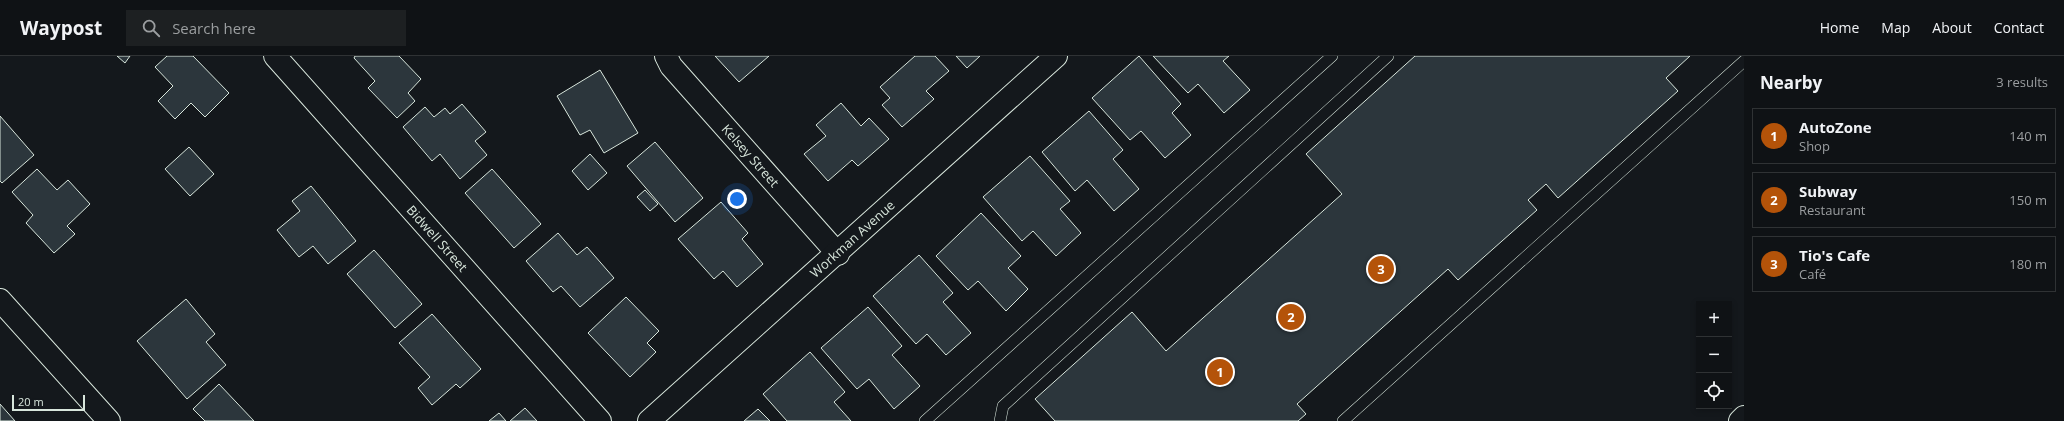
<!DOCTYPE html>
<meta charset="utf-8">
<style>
:root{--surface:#0f1215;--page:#1d2022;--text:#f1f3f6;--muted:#9b9ea0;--line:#2f3234;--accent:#b45309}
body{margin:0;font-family:"Open Sans",sans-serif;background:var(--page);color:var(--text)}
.controls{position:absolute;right:12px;bottom:12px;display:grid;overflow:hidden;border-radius:0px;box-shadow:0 2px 6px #0003}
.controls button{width:36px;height:36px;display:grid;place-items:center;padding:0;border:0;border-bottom:1px solid var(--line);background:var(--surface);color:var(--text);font:20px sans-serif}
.scale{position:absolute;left:12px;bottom:10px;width:73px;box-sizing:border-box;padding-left:4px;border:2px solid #d8e6dc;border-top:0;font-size:11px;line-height:14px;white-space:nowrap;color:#d8e6dc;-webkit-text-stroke:3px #14181c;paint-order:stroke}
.you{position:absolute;left:737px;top:143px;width:14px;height:14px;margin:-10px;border:3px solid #fff;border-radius:50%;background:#1a73e8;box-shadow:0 0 0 6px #1a73e833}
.badge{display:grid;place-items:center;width:26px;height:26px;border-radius:50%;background:var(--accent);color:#fff;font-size:13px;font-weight:700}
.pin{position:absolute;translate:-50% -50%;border:2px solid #fff;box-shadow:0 1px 4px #0006}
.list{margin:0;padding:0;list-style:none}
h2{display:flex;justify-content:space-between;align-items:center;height:52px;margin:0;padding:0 16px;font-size:17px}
h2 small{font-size:13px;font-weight:400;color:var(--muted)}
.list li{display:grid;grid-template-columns:26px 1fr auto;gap:12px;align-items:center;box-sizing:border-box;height:56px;margin:0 8px 8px;padding:0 8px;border:1px solid var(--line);border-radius:0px}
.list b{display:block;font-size:15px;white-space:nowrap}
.list p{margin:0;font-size:13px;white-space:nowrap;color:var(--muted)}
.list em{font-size:13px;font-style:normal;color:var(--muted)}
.icon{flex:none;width:22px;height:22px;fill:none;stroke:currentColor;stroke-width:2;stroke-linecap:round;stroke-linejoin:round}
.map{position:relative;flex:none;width:1744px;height:365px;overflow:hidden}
header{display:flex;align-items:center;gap:24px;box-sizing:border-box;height:56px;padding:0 20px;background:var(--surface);border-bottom:1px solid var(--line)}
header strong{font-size:19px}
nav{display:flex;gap:22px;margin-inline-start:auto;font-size:14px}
.search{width:280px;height:36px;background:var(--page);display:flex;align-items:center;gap:10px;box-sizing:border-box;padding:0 14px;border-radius:0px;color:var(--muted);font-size:15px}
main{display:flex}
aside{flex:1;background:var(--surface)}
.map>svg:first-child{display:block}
.building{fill:#2c363c;stroke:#d8e6dc}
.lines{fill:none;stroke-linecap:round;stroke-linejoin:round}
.service-casing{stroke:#d8e6dc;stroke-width:12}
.minor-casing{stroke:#d8e6dc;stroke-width:24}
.tertiary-casing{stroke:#d8e6dc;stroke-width:24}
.secondary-casing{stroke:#d8e6dc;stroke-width:24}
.service{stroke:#14181c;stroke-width:11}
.minor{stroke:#14181c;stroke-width:22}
.tertiary{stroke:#14181c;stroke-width:22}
.secondary{stroke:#14181c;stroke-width:22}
.labels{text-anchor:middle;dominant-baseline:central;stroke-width:3;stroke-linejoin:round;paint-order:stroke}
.street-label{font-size:13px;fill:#d8e6dc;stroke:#14181c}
</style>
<header>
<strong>Waypost</strong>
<div class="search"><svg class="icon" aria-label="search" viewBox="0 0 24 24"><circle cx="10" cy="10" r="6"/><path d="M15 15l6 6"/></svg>Search here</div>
<nav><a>Home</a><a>Map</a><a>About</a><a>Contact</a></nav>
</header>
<main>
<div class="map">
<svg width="1744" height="365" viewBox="0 0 1744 365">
<rect width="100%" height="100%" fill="#14181c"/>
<path class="building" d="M117 0H130L125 7Z
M167 0H193L229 37 205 61 191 47 175 63 158 45 173 30 155 11Z
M355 0H399L421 23 408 37 415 45 397 62 368 32 375 25 354 2Z
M715 0H769L739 26Z
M915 0H935L949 15 926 35 934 43 902 71 882 49 890 42 880 31Z
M956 0H980L967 12Z
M1139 0 1181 48 1172 57 1191 79 1165 102 1141 75 1130 84 1092 42Z
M1153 0H1229L1223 5 1250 34 1224 57 1198 28 1188 37Z
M1415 0H1690L1666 22 1678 35 1558 142 1546 128 1528 144 1537 154 1458 224 1448 213 1297 348 1306 358 1298 365H1055L1035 343 1132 256 1166 295 1342 138 1306 98Z
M600 14 638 77 604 97 590 74 580 79 557 40Z
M841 47 861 70 869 62 889 83 858 110 852 104 828 125 804 98 826 80 816 69Z
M462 48 486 76 475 85 487 99 460 123 440 98 432 105 403 71 425 51 434 61 445 52 450 58Z
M1089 55 1123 94 1113 103 1139 133 1114 155 1087 124 1075 135 1042 96Z
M0 60 34 99 2 127 0 125Z
M655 86 703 142 675 166 627 110Z
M189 91 214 118 190 140 165 113Z
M590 98 607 117 588 134 572 115Z
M1030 100 1070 145 1060 153 1081 177 1056 200 1033 175 1022 185 983 141Z
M37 113 57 134 68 124 90 148 67 170 75 178 54 197 26 167 33 159 12 136Z
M492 113 541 168 514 192 465 137Z
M311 130 356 185 328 208 313 190 299 201 277 174 300 155 292 145Z
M645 134 658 148 650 155 637 141Z
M721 146 748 177 742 183 763 208 737 231 723 215 714 223 678 183Z
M981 157 1021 200 1008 212 1028 233 1006 255 978 225 968 234 936 200Z
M558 177 577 199 587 191 614 222 580 251 561 230 553 236 526 205Z
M374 194 422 248 395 272 347 218Z
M919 199 953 237 943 246 971 277 946 299 927 278 916 288 873 240Z
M626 241 659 275 647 287 656 296 630 321 588 277Z
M186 243 215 278 206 286 226 309 187 343 137 285Z
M868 251 902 290 892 299 920 330 894 353 869 323 857 333 821 292Z
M432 258 481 313 460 332 456 328 432 349 418 332 430 321 399 287Z
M810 296 845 336 834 346 851 365H787L763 338Z
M219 328 254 365H205L193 353Z
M0 348 15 365H0Z
M525 352 537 365H510Z
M758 353 770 365H744Z
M499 357 506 365H489Z"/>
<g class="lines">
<g class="service-casing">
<path id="service" d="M925 365 1332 0
M1000 365 1003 350 1388 0
M1343 365 1744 5"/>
</g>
<g class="minor-casing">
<g id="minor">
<path id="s1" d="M275 0 600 365"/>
<path id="s2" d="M666 0 671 10 838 198"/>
<path id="s3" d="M649 365 1056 0"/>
</g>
</g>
<g class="tertiary-casing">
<path id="tertiary" d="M1740 365 1744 361"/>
</g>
<g class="secondary-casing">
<path id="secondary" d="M0 244 109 365"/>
</g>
<use href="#service" class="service"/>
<use href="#minor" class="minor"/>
<use href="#tertiary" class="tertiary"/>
<use href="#secondary" class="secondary"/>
</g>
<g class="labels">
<g class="street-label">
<text stroke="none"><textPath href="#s2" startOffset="131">Kelsey Street</textPath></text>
<text stroke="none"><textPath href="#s1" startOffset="244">Bidwell Street</textPath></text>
<text stroke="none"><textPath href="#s3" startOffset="273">Workman Avenue</textPath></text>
</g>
</g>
</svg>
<div class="controls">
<button>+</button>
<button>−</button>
<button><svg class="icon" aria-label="locate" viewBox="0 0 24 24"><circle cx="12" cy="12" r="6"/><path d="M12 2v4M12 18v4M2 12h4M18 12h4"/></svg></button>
</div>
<div class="scale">20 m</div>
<div class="you"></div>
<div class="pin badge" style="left:1220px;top:316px">1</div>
<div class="pin badge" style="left:1291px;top:261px">2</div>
<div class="pin badge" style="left:1381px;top:213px">3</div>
</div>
<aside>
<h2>Nearby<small>3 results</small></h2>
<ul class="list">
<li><span class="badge">1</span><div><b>AutoZone</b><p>Shop</p></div><em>140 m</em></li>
<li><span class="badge">2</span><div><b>Subway</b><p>Restaurant</p></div><em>150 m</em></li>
<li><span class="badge">3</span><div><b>Tio's Cafe</b><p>Café</p></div><em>180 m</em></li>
</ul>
</aside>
</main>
